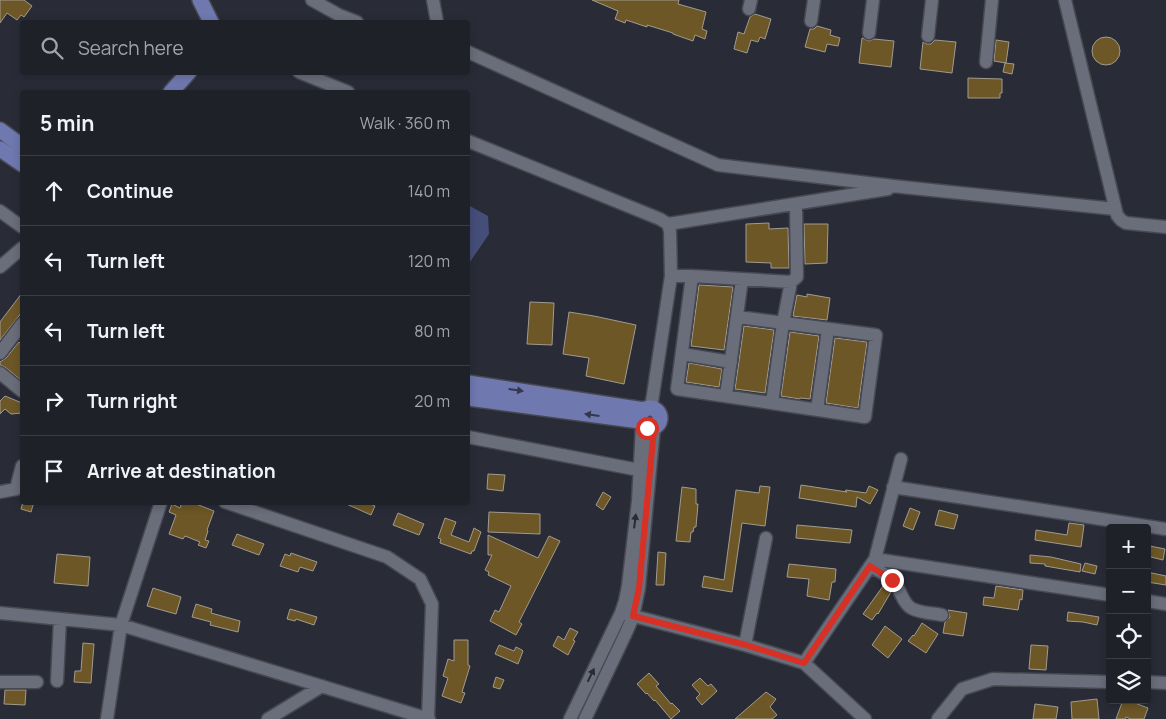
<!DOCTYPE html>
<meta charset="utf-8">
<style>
:root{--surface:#1f2129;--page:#272931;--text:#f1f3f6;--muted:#a1a3a8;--line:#3c3e46}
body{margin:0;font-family:Manrope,sans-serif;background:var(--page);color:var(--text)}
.controls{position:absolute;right:15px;bottom:15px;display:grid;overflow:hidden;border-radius:5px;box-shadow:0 2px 8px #0003}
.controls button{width:45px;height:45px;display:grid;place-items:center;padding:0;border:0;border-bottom:1px solid var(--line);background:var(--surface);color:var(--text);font:25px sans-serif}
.stop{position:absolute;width:15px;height:15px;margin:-11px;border:4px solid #d93025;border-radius:50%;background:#fff}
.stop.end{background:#d93025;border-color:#fff;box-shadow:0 1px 5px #0008}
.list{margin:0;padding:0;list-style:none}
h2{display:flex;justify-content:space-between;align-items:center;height:65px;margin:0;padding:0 20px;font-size:21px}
h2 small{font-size:16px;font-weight:400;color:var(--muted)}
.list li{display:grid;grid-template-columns:32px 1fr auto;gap:15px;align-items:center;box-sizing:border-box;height:70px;padding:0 20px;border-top:1px solid var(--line)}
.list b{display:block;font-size:19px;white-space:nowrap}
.list em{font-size:16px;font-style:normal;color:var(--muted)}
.icon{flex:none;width:28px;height:28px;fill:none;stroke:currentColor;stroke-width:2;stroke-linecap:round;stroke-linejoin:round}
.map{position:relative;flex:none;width:1166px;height:719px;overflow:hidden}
.search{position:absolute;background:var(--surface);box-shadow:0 2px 8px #0003;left:20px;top:20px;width:450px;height:55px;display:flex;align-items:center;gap:12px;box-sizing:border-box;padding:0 18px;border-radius:5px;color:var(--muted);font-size:19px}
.panel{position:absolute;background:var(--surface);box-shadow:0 2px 8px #0003;left:20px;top:90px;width:450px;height:415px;border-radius:5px}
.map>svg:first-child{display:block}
.water{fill:#454e79}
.building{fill:#6d5727;stroke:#a19b8e}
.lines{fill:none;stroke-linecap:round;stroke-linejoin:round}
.minor-casing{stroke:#474952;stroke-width:15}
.major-casing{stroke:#474952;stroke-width:18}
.minor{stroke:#6a6d7a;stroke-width:12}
.major{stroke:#6f79b0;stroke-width:15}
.oneway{fill:#33384e}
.oneway2{fill:#292b31}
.route{stroke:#d93025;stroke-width:6}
</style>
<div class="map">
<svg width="1166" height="719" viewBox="0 0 1166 719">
<rect width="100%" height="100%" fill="#292c37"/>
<path class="water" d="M468 205 488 216 489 234 470 262H468Z"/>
<path class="building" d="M0 0H24L32 6 24 17 21 15 17 20 7 13 0 23Z
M592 0H679L678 4 706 12 702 29 707 31 705 39 695 35 693 41 673 34V33L647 25V27L626 20 625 23 615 19 618 11Z
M755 14 771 19 765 39 760 37 758 42 751 40 747 53 734 49 738 32 744 34 750 17Z
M817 26 831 30 830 35 840 38 838 46 827 44 825 52 805 47 810 29H814Z
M1092 51a14 14 0 1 1 28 0a14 14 0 1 1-28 0Z
M862 38 869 41 874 39 894 41 891 67 859 63Z
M935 40 956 42 952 73 920 69 923 42 927 44H931Z
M996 40 1009 42 1006 63 994 61Z
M1005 63 1014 64 1012 74 1003 72Z
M968 78 1002 79V93H1000V98H968Z
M769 223V229L788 228 789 268H771V263L746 262V224Z
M804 224H828L827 263 805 264Z
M699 285 733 287 724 350 691 346Z
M22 293V312L0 340V322Z
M807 294 830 298 827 320 793 316 797 295 807 297Z
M530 302 554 303 552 345 527 344Z
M569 312 594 316 636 325 624 384 586 376 589 358 563 354Z
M744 326 774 330 765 393 735 389Z
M790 332 819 336 810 399 800 398V399L781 396Z
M835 338 867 342 858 408 826 403Z
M19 342 22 345V381L5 367 0 365V362L6 358Z
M689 363 722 369 719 387 686 382Z
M5 396 22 403V413L11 414 5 409 0 414V401Z
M488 474 505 475 503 491 487 489Z
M801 485 847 492 845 491 846 490 866 493 869 486 878 490 870 504 857 497 856 507 799 498Z
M760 486 770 487 765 526 742 523 732 592 702 587 704 576 724 580 736 490 759 493Z
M682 487 696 489V504H698L696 527H694L693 532H691L690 542 676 541Z
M603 492 611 497 603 510 596 505Z
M23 502H34L31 512 21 509Z
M182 502H191L214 511 207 530 208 531 205 540 209 541 206 548 198 545 200 542 185 536 183 539 169 534 176 515 169 512 172 504 180 508Z
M342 502H366L375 506 371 515Z
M910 508 920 512 913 530 903 526Z
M939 510 958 515 954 529 935 525Z
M489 512 540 514V534L488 532Z
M398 513 424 524 419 535 393 525Z
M445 518 456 522 451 535 469 542 474 528 481 532 474 551H472L471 554 440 543 441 539 438 538Z
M1069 523 1084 525 1081 547 1035 540 1036 530 1067 535Z
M797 525 852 530 850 543 796 538Z
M237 534 264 544 259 555 232 545Z
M488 535 538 558 549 536 560 541 519 622 522 624 516 635 490 621 495 610 499 612 511 586 488 575 489 572 485 570 492 555H488Z
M1150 546 1165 549 1163 560 1147 556V547L1150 548Z
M658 552 666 553 664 585H656Z
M291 553 317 562 313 571 300 567 298 572 280 566 285 554 290 556Z
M57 554 90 557 88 586 54 583Z
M1030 555 1051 557 1081 564 1080 572 1045 566V564L1030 563Z
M1085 563 1097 566 1095 574 1082 571Z
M789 564 836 569 835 582H832L829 600 807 596 809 579 787 577Z
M1147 572 1166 576V585L1147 582Z
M883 586 891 592 878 614 877 613 872 620 863 614Z
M996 586 1023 590 1022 600 1020 599 1018 610 983 605 984 597 994 598Z
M153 588 181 597 176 614 147 606Z
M196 604 212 609 211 613 240 621 238 632 210 625 211 622 192 617Z
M290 609 317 617 314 625 296 619 295 621 287 619Z
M948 610 967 613 963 636 943 633 945 622 950 617Z
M1068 612 1099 617 1097 625 1083 622 1067 621Z
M922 623 938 634 926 653 908 641 913 635 914 636Z
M885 626 902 639 888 658 872 645Z
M570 628 578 632 573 640 575 641 568 655 553 646 558 636 564 640Z
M454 640H468V665L470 666 462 692 465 693 461 703 442 696 448 678 443 676 448 659 454 661Z
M83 643 94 644 91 683 74 682 75 671H81Z
M499 645 514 651 516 647 522 650 523 651 518 664 495 654Z
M1031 645 1048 646 1046 670 1029 669Z
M649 673 659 684 656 686 671 704 672 703 680 711 671 719 655 700 654 701 647 693 646 694 637 684Z
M496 677 504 680 500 689 493 687Z
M700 678 708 686 711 684 717 691 702 705 696 698 700 694 692 685Z
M5 690H26L25 705 4 704Z
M766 692 776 699 770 707 777 715 772 719H735Z
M1097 699 1099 719H1072L1071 702Z
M1123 700H1127L1148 708 1144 719H1131L1126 717 1125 719H1116Z
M1035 704 1058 707 1056 719H1033Z"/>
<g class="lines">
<g class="minor-casing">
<path id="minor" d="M312 0 339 15 357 22
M433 0 437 22
M1065 0 1117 215 1121 220 1126 223 1166 227
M749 9 751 0
M811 21 814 0
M869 33 873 0
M928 36 932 0
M468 52 718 165 902 187 1115 209
M986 62 992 0
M299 72 348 92
M468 141 660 219 668 224 670 231 671 276 651 408
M0 211 22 227
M668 224 888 189
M0 267 22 248
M671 276H692L791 282 797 277 796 205
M692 276 677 389 865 417 876 335 738 317
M0 353 22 324
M682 354 731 362
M0 373 22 391
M726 396 742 279
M772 403 783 323 791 282
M817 410 828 329
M468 437 639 470
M893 487 1166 529
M0 492 16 489 22 466
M225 502 387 557 420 579 432 604 428 719
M875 559 1110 595
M870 566C879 571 890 576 896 585 901 592 903 603 911 608 919 613 932 613 942 615
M1147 601 1166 604
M0 613 121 625 429 719
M626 614 745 645 804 663 865 719
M745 645 766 538
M804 663 875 559 901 459
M57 681 60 619
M0 682H37
M1147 682 1166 683
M107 719 121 625 161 502
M268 719 322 686
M570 719 621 613 625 601 628 586 638 501 642 425
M585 719 625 635 633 617 639 588 654 428
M938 719 962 689 993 679 1110 682"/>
</g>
<g class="major-casing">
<path id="major" d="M200 0 211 22
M171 92 189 72
M0 130 22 146
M0 149 22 164
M468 383 644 410
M468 398 640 421
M640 418a10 10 0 1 1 20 0a10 10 0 1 1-20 0Z"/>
</g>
<use href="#minor" class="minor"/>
<use href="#major" class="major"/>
</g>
<defs><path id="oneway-solid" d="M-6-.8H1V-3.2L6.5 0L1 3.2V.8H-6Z" transform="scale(1.25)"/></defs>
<g class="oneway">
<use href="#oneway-solid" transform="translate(516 390) rotate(8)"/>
<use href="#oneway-solid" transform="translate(592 415) rotate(-172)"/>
</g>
<g class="oneway2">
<use href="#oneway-solid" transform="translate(635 521) rotate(-83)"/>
<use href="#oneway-solid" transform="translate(591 675) rotate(-64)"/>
</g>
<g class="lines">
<path class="route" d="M647 428H654L639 588 633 616 746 645 804 663 870 566 892 580"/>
</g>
</svg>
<div class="controls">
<button>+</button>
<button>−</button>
<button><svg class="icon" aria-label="locate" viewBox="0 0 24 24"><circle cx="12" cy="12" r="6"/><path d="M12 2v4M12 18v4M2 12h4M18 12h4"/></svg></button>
<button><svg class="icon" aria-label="layers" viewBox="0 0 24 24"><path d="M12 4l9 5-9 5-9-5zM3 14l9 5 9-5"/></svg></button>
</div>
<div class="stop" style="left:647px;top:428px"></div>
<div class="stop end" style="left:892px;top:580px"></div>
<div class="search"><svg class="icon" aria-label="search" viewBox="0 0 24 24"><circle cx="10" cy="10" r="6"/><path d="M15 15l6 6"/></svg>Search here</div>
<section class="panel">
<h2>5 min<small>Walk · 360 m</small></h2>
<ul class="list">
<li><svg class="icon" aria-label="ahead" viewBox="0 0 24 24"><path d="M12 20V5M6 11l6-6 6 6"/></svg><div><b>Continue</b></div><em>140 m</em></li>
<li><svg class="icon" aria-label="left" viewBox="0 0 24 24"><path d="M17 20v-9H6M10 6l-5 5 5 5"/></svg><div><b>Turn left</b></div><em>120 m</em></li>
<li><svg class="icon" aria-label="left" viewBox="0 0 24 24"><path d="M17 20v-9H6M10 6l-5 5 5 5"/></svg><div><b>Turn left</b></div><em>80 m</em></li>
<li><svg class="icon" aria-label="right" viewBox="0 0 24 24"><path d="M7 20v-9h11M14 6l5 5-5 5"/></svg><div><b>Turn right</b></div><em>20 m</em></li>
<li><svg class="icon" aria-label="arrive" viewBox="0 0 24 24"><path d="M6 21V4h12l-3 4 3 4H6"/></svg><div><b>Arrive at destination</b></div></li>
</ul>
</section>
</div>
